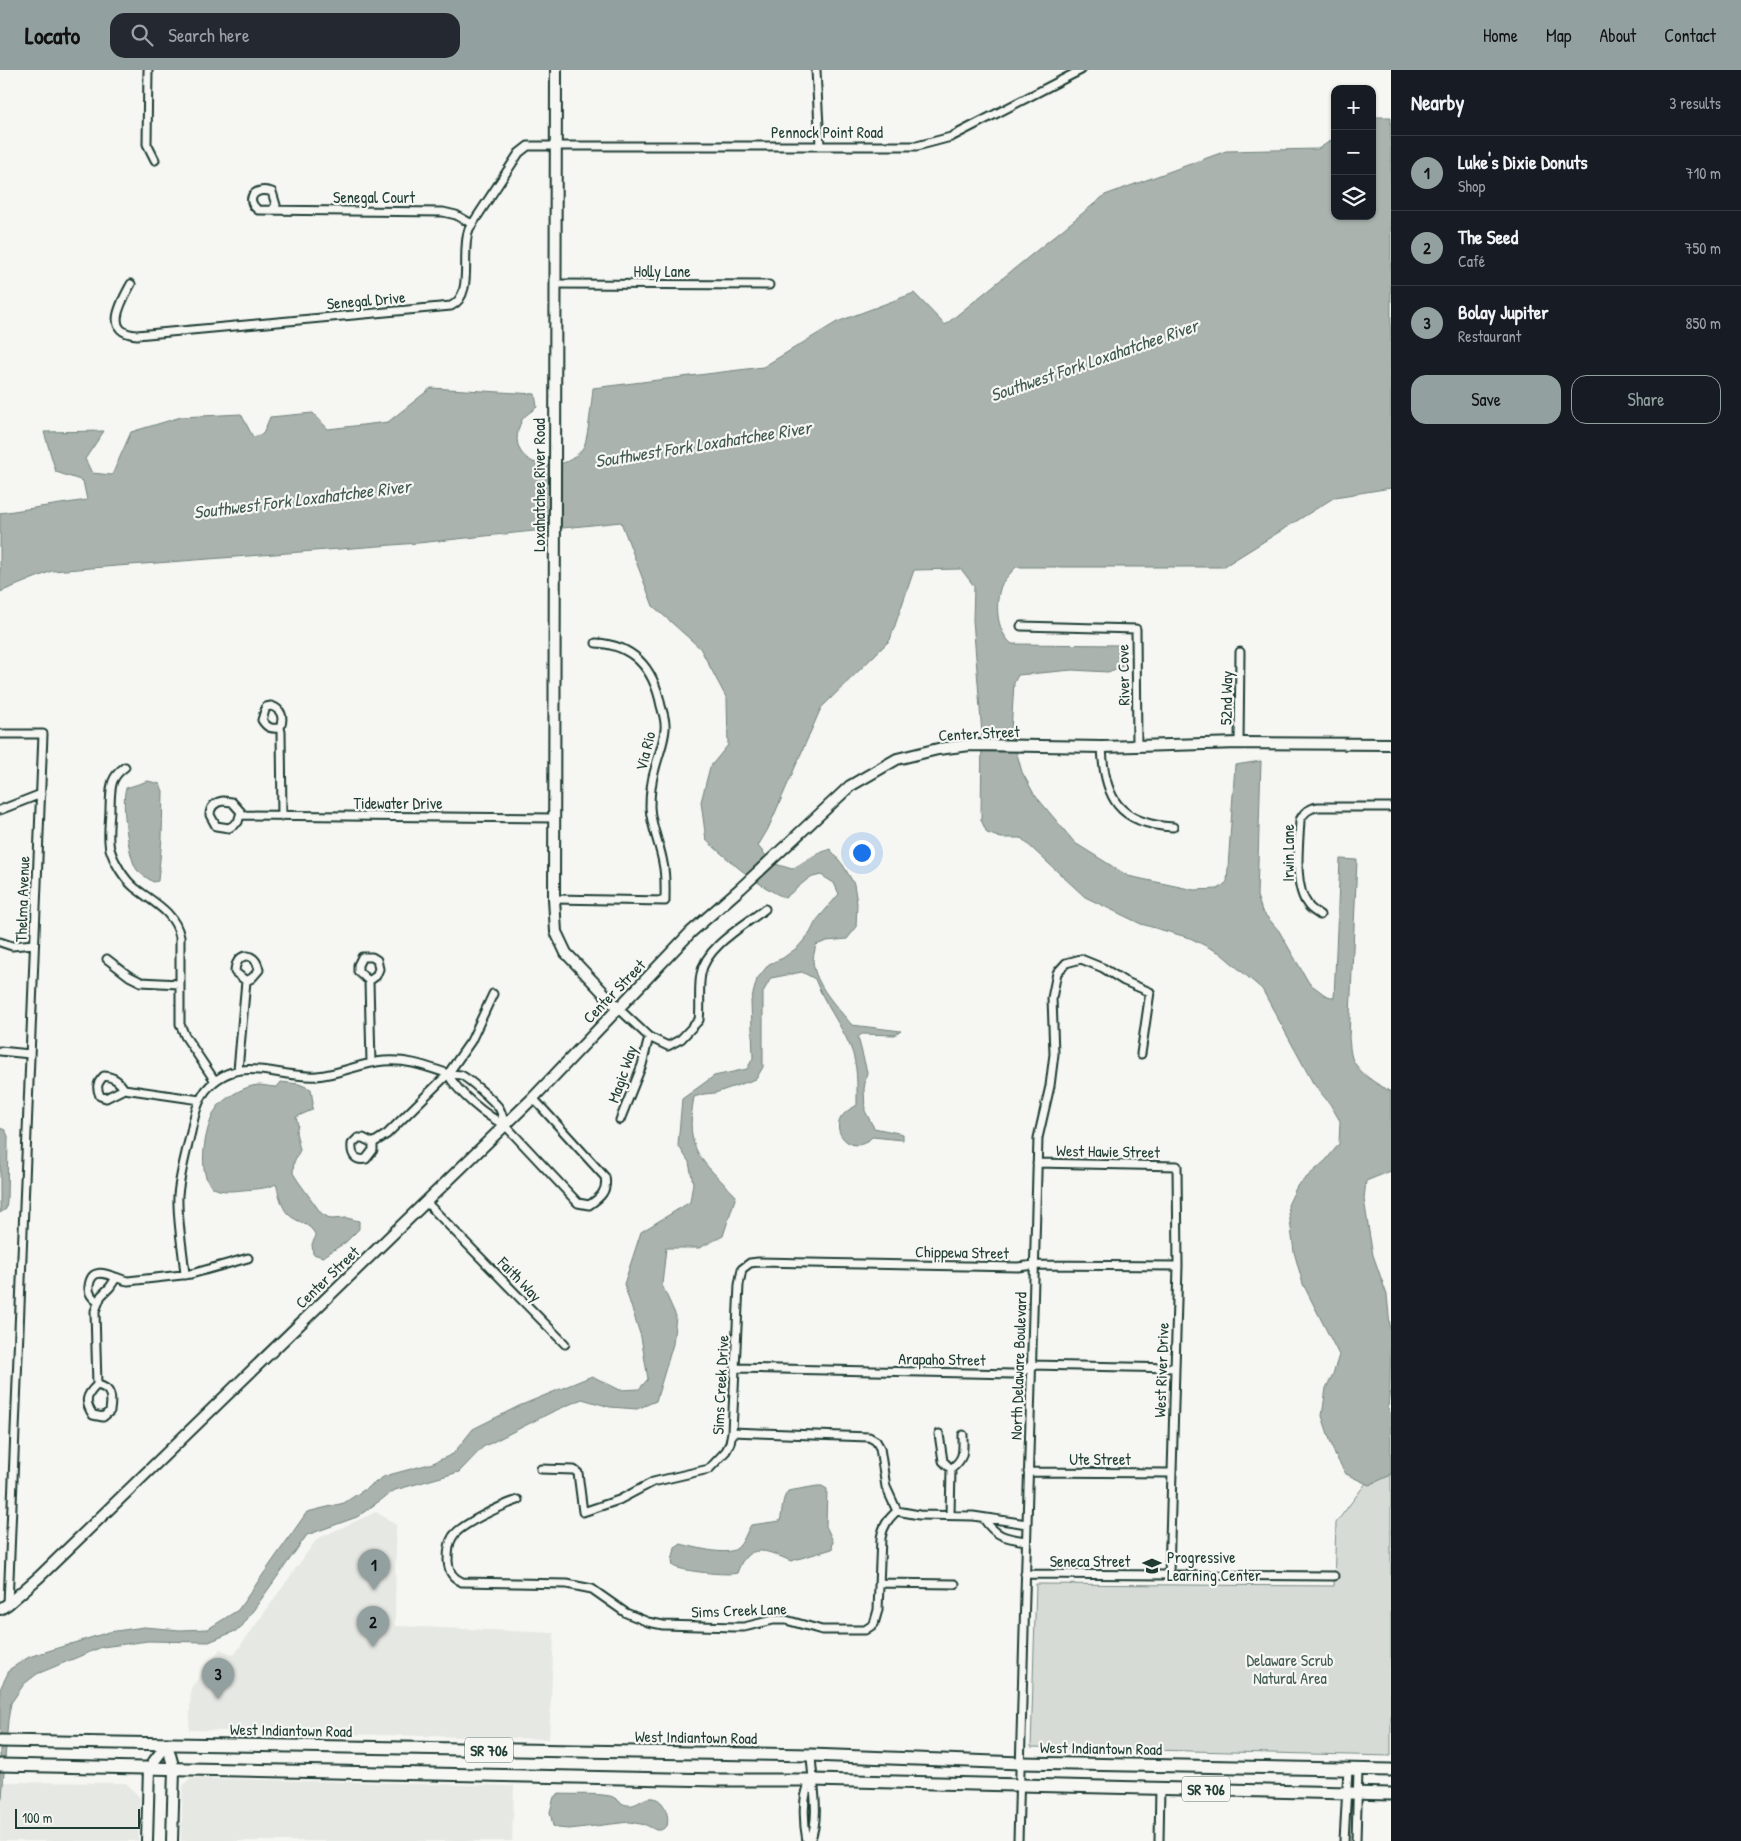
<!DOCTYPE html>
<meta charset="utf-8">
<style>
:root{--surface:#171b24;--page:#242831;--text:#f1f3f6;--muted:#9ea1a6;--line:#363941;--accent:#92a19f}
body{margin:0;font-family:"Patrick Hand",sans-serif;background:var(--page);color:var(--text)}
.controls{position:absolute;right:15px;top:15px;display:grid;overflow:hidden;border-radius:10px;box-shadow:0 1px 4px #0004}
.controls button{width:45px;height:45px;display:grid;place-items:center;padding:0;border:0;border-bottom:1px solid var(--line);background:var(--surface);color:var(--text);font:25px sans-serif}
.scale{position:absolute;left:15px;bottom:12px;width:125px;box-sizing:border-box;padding-left:5px;border:2px solid #1f3d34;border-top:0;font-size:14px;line-height:18px;white-space:nowrap;color:#1f3d34;-webkit-text-stroke:4px #f6f6f2;paint-order:stroke}
.you{position:absolute;left:861px;top:782px;width:18px;height:18px;margin:-12px;border:4px solid #fff;border-radius:50%;background:#1a73e8;box-shadow:0 0 0 8px #1a73e833}
.badge{display:grid;place-items:center;width:32px;height:32px;border-radius:50%;background:var(--accent);color:#111;font-size:16px;font-weight:700}
.pin{position:absolute;translate:-50% -41px;filter:drop-shadow(0 1px 2px #0008)}
.pin::after{content:'';position:absolute;top:26px;width:18px;height:15px;background:inherit;clip-path:polygon(0 0,100% 0,50% 100%)}
.list{margin:0;padding:0;list-style:none}
h2{display:flex;justify-content:space-between;align-items:center;height:65px;margin:0;padding:0 20px;font-size:21px}
h2 small{font-size:16px;font-weight:400;color:var(--muted)}
.list li{display:grid;grid-template-columns:32px 1fr auto;gap:15px;align-items:center;box-sizing:border-box;height:75px;padding:0 20px;border-top:1px solid var(--line)}
.list b{display:block;font-size:19px;white-space:nowrap}
.list p{margin:0;font-size:16px;white-space:nowrap;color:var(--muted)}
.list em{font-size:16px;font-style:normal;color:var(--muted)}
.actions{display:flex;gap:10px;padding:15px 20px}
.actions a{flex:1;padding:11px 0;border:1px solid var(--accent);border-radius:15px;text-align:center;font-size:18px;color:var(--accent)}
.actions .main{background:var(--accent);color:#111}
.icon{flex:none;width:28px;height:28px;fill:none;stroke:currentColor;stroke-width:2;stroke-linecap:round;stroke-linejoin:round}
.map{position:relative;flex:none;width:1391px;height:1771px;overflow:hidden}
header{display:flex;align-items:center;gap:30px;box-sizing:border-box;height:70px;padding:0 25px;background:var(--accent);color:#111}
header strong{font-size:24px}
nav{display:flex;gap:28px;margin-inline-start:auto;font-size:18px}
.search{width:350px;height:45px;background:var(--page);display:flex;align-items:center;gap:12px;box-sizing:border-box;padding:0 18px;border-radius:15px;color:var(--muted);font-size:19px}
main{display:flex}
aside{flex:1;background:var(--surface)}
.map>svg:first-child{display:block}
.built{fill:#e6e8e4}
.green{fill:#d6dbd6;stroke:#7a8c85}
.water{fill:#aab3ae;stroke:#72847d}
.lines{fill:none;stroke-linecap:round;stroke-linejoin:round}
.street-casing{stroke:#1f3d34;stroke-width:11}
.secondary-casing{stroke:#1f3d34;stroke-width:14}
.primary-casing{stroke:#1f3d34;stroke-width:15}
.street{stroke:#f6f6f2;stroke-width:7}
.secondary{stroke:#f6f6f2;stroke-width:10}
.primary{stroke:#f6f6f2;stroke-width:11}
.labels{text-anchor:middle;dominant-baseline:central;stroke-width:4.5;stroke-linejoin:round;paint-order:stroke}
.shield{fill:#f6f6f2;stroke:#60746d;stroke-width:1}
.shield-label{font-size:15px;font-weight:bold;fill:#1f3d34}
.street-label{font-size:16px;fill:#1f3d34;stroke:#f6f6f2}
.poi-label{font-size:16px;fill:#1f3d34;stroke:#f6f6f2;text-anchor:start}
.park-label{font-size:16px;fill:#445d54;stroke:#f6f6f2}
.water-label{font-size:18px;font-style:italic;fill:#425a52;stroke:#f6f6f2}
</style>
<header>
<strong>Locato</strong>
<div class="search"><svg class="icon" aria-label="search" viewBox="0 0 24 24"><circle cx="10" cy="10" r="6"/><path d="M15 15l6 6"/></svg>Search here</div>
<nav><a>Home</a><a>Map</a><a>About</a><a>Contact</a></nav>
</header>
<main>
<div class="map">
<svg width="1391" height="1771" viewBox="0 0 1391 1771">
<rect width="100%" height="100%" fill="#f6f6f2"/>
<filter id="ink" filterUnits="userSpaceOnUse"><feTurbulence type="fractalNoise" baseFrequency=".02" numOctaves="2"/><feDisplacementMap in="SourceGraphic" scale="10" xChannelSelector="R" yChannelSelector="G"/><feConvolveMatrix kernelMatrix="1 2 1 2 8 2 1 2 1" color-interpolation-filters="sRGB"/></filter>
<g filter="url(#ink)">
<path class="built" d="M376 1442 396 1455 395 1556 554 1563 549 1669 189 1660 191 1618 220 1579 234 1585 317 1469Z
M190 1708 514 1716 512 1771H181L183 1716Z
M0 1712 126 1713 140 1728 138 1771H0Z"/>
<path class="green" d="M1391 1401V1686L1031 1677 1036 1514 1334 1516 1336 1453 1372 1405Z"/>
<path class="water" d="M1372 47H1391V418L1335 427 1223 497H1016C1010 504 1002 511 1000 519 995 537 997 562 1012 574L1122 575 1123 596 1108 602 1072 600 1018 605 1014 613 1011 662 1022 702 1034 724 1075 773 1128 806 1194 820 1218 819 1227 812 1235 695 1261 691 1257 826 1262 841 1279 861 1309 913 1325 925 1334 928 1340 789 1357 790 1349 968C1350 975 1350 982 1352 988 1358 1003 1378 1015 1391 1022V1101L1366 1111 1364 1129 1370 1168 1373 1185 1387 1225 1391 1266 1390 1319 1388 1338 1391 1344V1405L1369 1415 1346 1404 1335 1385 1322 1346 1326 1318 1333 1304 1339 1285 1303 1214 1294 1182 1288 1135 1297 1116 1326 1090 1339 1074 1340 1051 1330 1034 1313 1013 1262 919 1220 883 1190 868 1141 854 1085 827 1021 768H1001L987 763 981 750 982 664 973 550 974 516 961 499 914 500 890 570 821 638 768 759 758 776 772 793 792 799 817 784 830 779 843 795 854 814 857 833 856 858 847 869 827 871 816 875C815 880 813 886 813 891 815 915 837 937 852 955L901 961 895 965 862 964 858 967 867 1002 864 1019 865 1041 874 1058 903 1064V1070L872 1067C853 1089 827 1060 844 1044 847 1040 853 1038 857 1035 857 1015 858 994 850 976 840 953 824 933 815 909L802 902 771 908 763 922V997L756 1009 715 1023 704 1024 694 1027C684 1082 701 1089 736 1126L723 1166 699 1178H666L662 1215 676 1246 673 1274 656 1331 637 1339 610 1337 582 1329 552 1342 483 1377 459 1402 395 1420 357 1447 307 1465 240 1559 209 1572 148 1571 102 1577 37 1604 24 1614 11 1633 8 1650 2 1728 0 1732V1619L10 1599 29 1587 109 1562 144 1557 180 1560 208 1559 238 1540 307 1442 344 1433 385 1406 433 1393 453 1384 473 1359 519 1336 592 1306 620 1320 639 1319 648 1309 641 1267 624 1214 641 1162 690 1132 693 1113 689 1092 678 1075 682 1029 714 1006 747 999 753 988 751 931 757 909 769 894 783 888 798 877 810 863 816 851 839 824 834 813 821 805 809 808 785 828C755 814 731 792 706 770L701 732 710 697 728 675 727 629 700 578 653 536 621 452 418 473 52 501 0 522V443L87 430 83 411 56 402 44 362 104 361 85 389 92 403 112 405 131 362 181 347 241 344 253 367 263 364 270 347 313 343 328 359 388 352 431 318 535 324 537 337C532 341 525 345 522 350 499 396 564 411 584 376 588 368 592 329 593 318L763 297 837 252 914 223 945 255 1105 125 1226 81 1318 79 1335 68V146H1372Z
M148 711 160 714 163 721 162 768 158 811 153 812C148 808 141 805 137 800 128 788 121 731 126 718Z
M281 1012 299 1014 311 1019 313 1033 312 1040 296 1047 298 1055 296 1062 300 1080 294 1092 293 1103 298 1111 321 1143 331 1149 347 1148 359 1151V1159L346 1172 323 1187 313 1184 312 1174 316 1166C309 1151 298 1154 288 1144 281 1137 279 1123 276 1114 267 1119 254 1119 243 1120 235 1121 223 1122 216 1119 193 1110 206 1047 220 1034 229 1026 245 1016 258 1015 264 1015 270 1017 277 1017Z
M0 1058 5 1060 8 1066 7 1132 6 1139 0 1143Z
M817 1416H822L827 1419 826 1456 833 1471 832 1479 791 1491C778 1486 757 1473 745 1488 741 1492 739 1498 737 1503 728 1506 680 1501 673 1496L672 1491 675 1478 681 1474C693 1477 726 1486 736 1479 744 1473 746 1462 751 1455L780 1451C783 1441 781 1430 788 1421Z
M558 1724C575 1725 594 1723 610 1726 616 1727 620 1734 627 1735 636 1737 641 1729 649 1728 664 1726 670 1746 667 1756L661 1760H656L646 1755 629 1752 569 1759 558 1758 553 1756 550 1742 554 1727Z"/>
<g class="lines">
<g class="street-casing">
<path id="street" d="M148 0 147 74 155 90
M816 0 820 76
M272 140 276 135 272 122C257 116 243 128 258 140L443 142 456 145 472 154
M131 214C122 231 102 263 137 265L451 236C475 225 460 182 469 159L519 83 528 76H917L951 67 1081 0
M555 214 769 215
M1021 556 1136 559 1137 676
M271 636C282 639 284 648 280 658 271 659 267 658 262 650L266 637Z
M280 658 281 662 282 746
M0 664H43L8 1534
M1239 673 1240 582
M1102 677C1104 728 1119 754 1173 757
M125 697C109 708 111 719 110 737 110 751 107 766 110 779 114 792 124 809 135 818 153 832 175 842 180 867V954L185 966 215 1011
M223 731 232 732 241 742 238 752 229 758 216 756 210 745C210 737 215 732 223 731Z
M0 740 41 724
M241 745 554 748
M554 829 665 831C665 819 666 806 663 793 660 774 651 757 650 737 650 724 651 712 655 699 658 686 664 673 665 659 666 651 663 643 661 636 654 600 635 575 596 573
M1320 845C1316 842 1310 839 1308 835 1293 816 1299 774 1300 750 1304 742 1309 738 1318 737H1391
M0 872 12 876 34 874
M107 889 129 906 141 912 179 914
M369 911 358 901V895L362 887H372L377 890 379 899 376 906 369 911 371 993
M618 938 649 967 668 976 681 969 699 950C701 935 698 919 701 904 705 877 745 855 765 839
M0 981 30 984
M238 1000 246 911 252 908 259 900C255 879 235 883 235 902L246 911
M448 1004C458 1023 486 1046 505 1055L578 1133 589 1135C600 1128 608 1121 605 1107L533 1028
M124 1019C119 1011 114 1007 104 1006 97 1013 96 1017 100 1026L106 1028 124 1019 200 1030
M620 1050 642 995 649 967
M373 1073V1080L366 1089C355 1091 351 1085 352 1074L358 1068H363L373 1073 387 1064 448 1004 471 971 493 924
M1037 1093 1177 1096 1178 1196 1169 1505
M426 1132 565 1274
M185 1205C183 1179 177 1151 178 1125 180 1104 186 1083 191 1062 194 1047 197 1032 206 1020 238 982 278 1009 317 1006 340 1004 361 993 384 991 407 989 425 996 446 1003 451 1005 457 1004 461 1005 468 1008 494 1031 499 1038 502 1042 503 1050 505 1055
M98 1232C92 1228 88 1223 89 1216 92 1191 117 1210 128 1211L191 1204 248 1188
M735 1298 1014 1304 1024 1301 1031 1295 1175 1298
M97 1315C86 1325 84 1332 93 1345L103 1347 110 1341C112 1328 112 1318 97 1315L95 1241 101 1226 110 1217 116 1208
M732 1362 869 1367 876 1371 880 1378 886 1417 897 1441
M939 1364 943 1391 951 1399 950 1445
M541 1399 574 1400 578 1403 583 1442 619 1430 653 1412 709 1399 726 1381 730 1373 732 1362 739 1215 742 1199 750 1193 758 1192 1018 1197 1034 1195 1178 1196
M951 1399C965 1388 963 1382 963 1365
M1028 1402 1172 1403
M518 1430C503 1435 458 1455 452 1468 448 1474 448 1484 448 1491 449 1502 452 1507 462 1512L567 1514 592 1519 626 1543 648 1552 663 1555 735 1557H744L773 1550H786L822 1560H865L874 1554 878 1540 881 1468C883 1456 888 1449 897 1441
M897 1441 919 1445 973 1446 1027 1454
M984 1449C996 1467 1006 1468 1026 1471
M1025 1504 1334 1506
M879 1513 955 1514
M807 1771C804 1755 801 1723 812 1710
M810 1771C821 1746 812 1712 811 1685
M1018 1771 1038 1068 1050 1016 1054 984 1052 928 1057 903 1066 893 1081 889 1103 898 1124 911 1150 922 1141 984
M1159 1771 1160 1717
M1344 1771 1348 1699
M1356 1771 1358 1700"/>
</g>
<g class="secondary-casing">
<path id="secondary" d="M556 0 554 829 556 862 566 883 618 938
M0 1539 8 1534 39 1507 533 1028 691 862 741 818 850 716 897 689 938 679 970 675 1102 677 1239 673 1391 674
M167 1674 174 1699 172 1771
M147 1771 149 1698 167 1674"/>
</g>
<g class="primary-casing">
<path id="primary" d="M0 1671 811 1685 1021 1693 1391 1700
M0 1695 718 1710H812L1391 1724"/>
</g>
<use href="#street" class="street"/>
<use href="#secondary" class="secondary"/>
<use href="#primary" class="primary"/>
</g>
</g>
<defs>
<g id="school-bare" transform="scale(1.5)"><path d="M0-5L7-2L0 1L-7-2ZM-4 1L0 2.5L4 1V4Q0 6-4 4Z" fill="#1f3d34" stroke="#f6f6f2" stroke-width="2.5" paint-order="stroke"/></g>
</defs>
<g fill-rule="evenodd">
<use href="#school-bare" x="1152" y="1496"/>
</g>
<g class="labels">
<g class="shield">
<rect x="465" y="1667.5" width="48" height="25" rx="4"/>
<rect x="1182" y="1706.5" width="48" height="25" rx="4"/>
</g>
<g class="shield-label">
<text x="489" y="1680">SR 706</text>
<text x="1206" y="1719">SR 706</text>
</g>
<g class="street-label">
<text x="827" y="62">Pennock Point Road</text>
<text x="374" y="127">Senegal Court</text>
<text x="662" y="201">Holly Lane</text>
<text transform="translate(366 230) rotate(-5)">Senegal Drive</text>
<text transform="translate(539 415) rotate(-90)">Loxahatchee River Road</text>
<text transform="translate(1123 605) rotate(-91)">River Cove</text>
<text transform="translate(1226 628) rotate(-89)">52nd Way</text>
<text transform="translate(979 663) rotate(-3)">Center Street</text>
<text transform="translate(645 681) rotate(-76)">Via Rio</text>
<text x="398" y="733">Tidewater Drive</text>
<text transform="translate(1288 783) rotate(-90)">Irwin Lane</text>
<text transform="translate(22 829) rotate(-88)">Thelma Avenue</text>
<text transform="translate(614 921) rotate(-46)">Center Street</text>
<text transform="translate(622 1004) rotate(-71)">Magic Way</text>
<text transform="translate(1108 1081) rotate(1)">West Hawie Street</text>
<text transform="translate(962 1182) rotate(1)">Chippewa Street</text>
<text transform="translate(327 1207) rotate(-44)">Center Street</text>
<text transform="translate(520 1209) rotate(46)">Faith Way</text>
<text transform="translate(942 1289) rotate(1)">Arapaho Street</text>
<text transform="translate(1018 1296) rotate(-88)">North Delaware Boulevard</text>
<text transform="translate(1161 1300) rotate(-88)">West River Drive</text>
<text transform="translate(720 1315) rotate(-87)">Sims Creek Drive</text>
<text x="1100" y="1389">Ute Street</text>
<text x="1090" y="1491">Seneca Street</text>
<text transform="translate(739 1540) rotate(-2)">Sims Creek Lane</text>
<text transform="translate(291 1660) rotate(1)">West Indiantown Road</text>
<text transform="translate(696 1667) rotate(1)">West Indiantown Road</text>
<text transform="translate(1101 1678) rotate(1)">West Indiantown Road</text>
</g>
<g class="poi-label">
<text x="1167" y="1487">Progressive<tspan x="1167" dy="18">Learning Center</tspan></text>
</g>
<g class="park-label">
<text x="1290" y="1590">Delaware Scrub<tspan x="1290" dy="18">Natural Area</tspan></text>
</g>
<g class="water-label">
<text transform="translate(1094 290) rotate(-19)">Southwest Fork Loxahatchee River</text>
<text transform="translate(703 374) rotate(-9)">Southwest Fork Loxahatchee River</text>
<text transform="translate(302 429) rotate(-7)">Southwest Fork Loxahatchee River</text>
</g>
</g>
</svg>
<div class="controls">
<button>+</button>
<button>−</button>
<button><svg class="icon" aria-label="layers" viewBox="0 0 24 24"><path d="M12 4l9 5-9 5-9-5zM3 14l9 5 9-5"/></svg></button>
</div>
<div class="scale">100 m</div>
<div class="you"></div>
<div class="pin badge" style="left:374px;top:1520px">1</div>
<div class="pin badge" style="left:373px;top:1577px">2</div>
<div class="pin badge" style="left:218px;top:1629px">3</div>
</div>
<aside>
<h2>Nearby<small>3 results</small></h2>
<ul class="list">
<li><span class="badge">1</span><div><b>Luke's Dixie Donuts</b><p>Shop</p></div><em>710 m</em></li>
<li><span class="badge">2</span><div><b>The Seed</b><p>Café</p></div><em>750 m</em></li>
<li><span class="badge">3</span><div><b>Bolay Jupiter</b><p>Restaurant</p></div><em>850 m</em></li>
</ul>
<div class="actions"><a class="main">Save</a><a>Share</a></div>
</aside>
</main>
